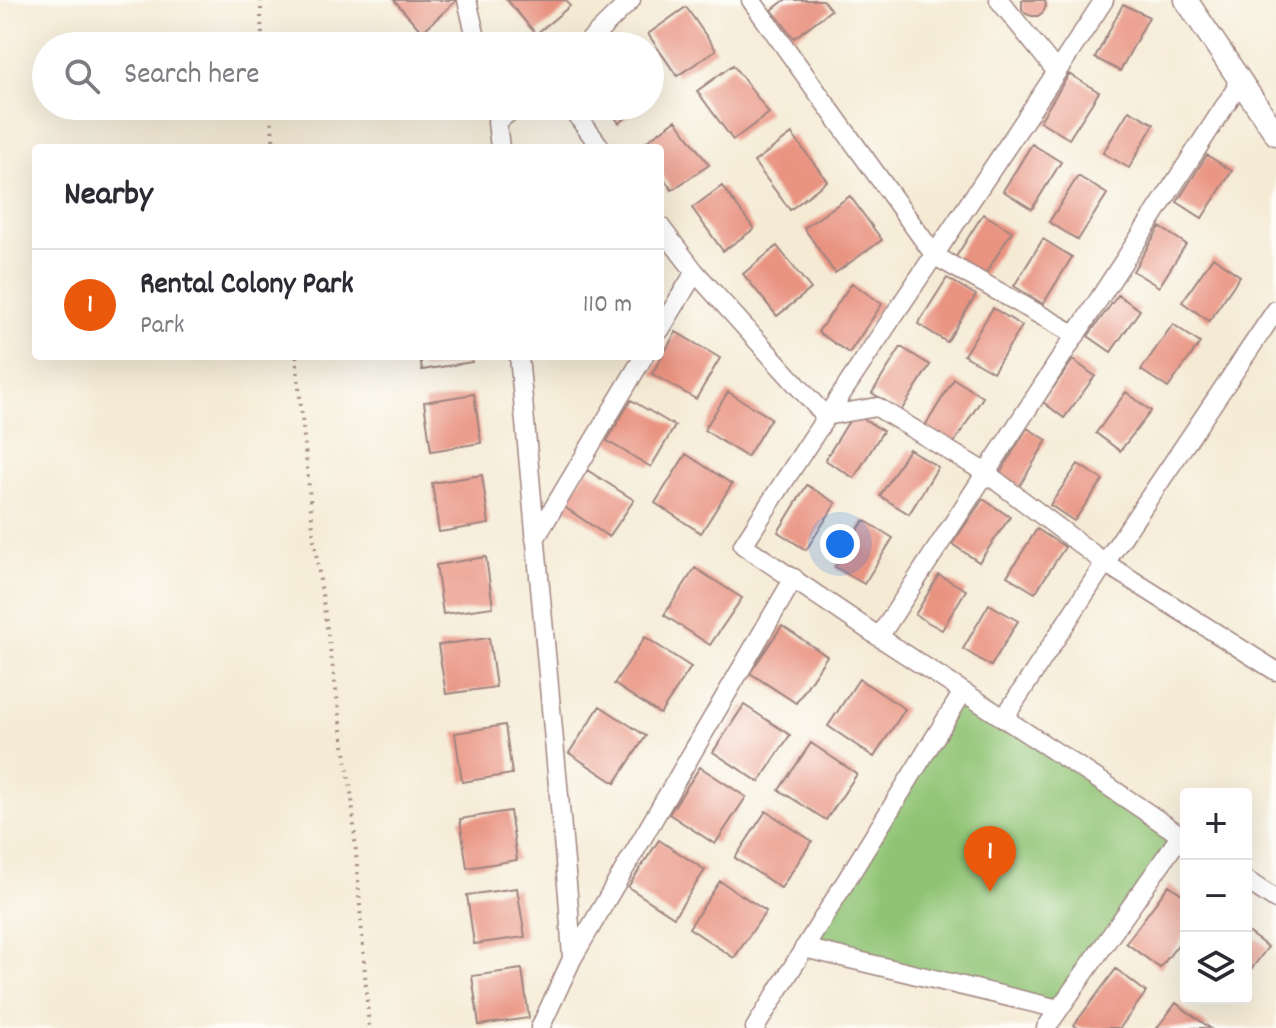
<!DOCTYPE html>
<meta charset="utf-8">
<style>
:root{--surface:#fff;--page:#f7f7f7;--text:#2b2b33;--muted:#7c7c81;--line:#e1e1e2;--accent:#ea580c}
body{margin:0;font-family:Dekko,sans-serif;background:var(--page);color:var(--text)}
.controls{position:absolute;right:24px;bottom:24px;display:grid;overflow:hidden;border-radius:8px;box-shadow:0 8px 32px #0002}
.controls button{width:72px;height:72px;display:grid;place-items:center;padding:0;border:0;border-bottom:2px solid var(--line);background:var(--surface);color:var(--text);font:40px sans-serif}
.you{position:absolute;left:840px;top:544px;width:28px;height:28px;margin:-20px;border:6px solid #fff;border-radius:50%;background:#1a73e8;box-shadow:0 0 0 12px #1a73e833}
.badge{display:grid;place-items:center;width:52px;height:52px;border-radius:50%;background:var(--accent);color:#fff;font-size:26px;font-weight:700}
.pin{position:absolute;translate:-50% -66px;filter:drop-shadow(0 2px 4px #0008)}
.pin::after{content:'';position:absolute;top:42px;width:28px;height:24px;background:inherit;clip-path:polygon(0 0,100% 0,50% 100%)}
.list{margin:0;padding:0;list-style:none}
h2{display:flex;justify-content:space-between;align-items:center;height:104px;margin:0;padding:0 32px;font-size:34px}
h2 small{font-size:26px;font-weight:400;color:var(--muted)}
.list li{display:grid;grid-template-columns:52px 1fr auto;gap:24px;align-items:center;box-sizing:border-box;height:112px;padding:0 32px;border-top:2px solid var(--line)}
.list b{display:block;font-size:30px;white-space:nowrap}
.list p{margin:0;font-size:26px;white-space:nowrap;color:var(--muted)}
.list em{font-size:26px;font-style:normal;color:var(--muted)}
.icon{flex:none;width:44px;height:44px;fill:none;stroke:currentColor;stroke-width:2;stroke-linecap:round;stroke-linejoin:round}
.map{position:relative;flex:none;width:1276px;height:1028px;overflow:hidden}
.search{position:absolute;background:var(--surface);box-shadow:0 8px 32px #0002;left:32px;top:32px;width:632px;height:88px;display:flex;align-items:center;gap:20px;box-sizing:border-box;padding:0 28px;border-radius:44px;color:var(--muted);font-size:30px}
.panel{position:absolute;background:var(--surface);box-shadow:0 8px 32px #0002;left:32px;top:144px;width:632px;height:216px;border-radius:8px}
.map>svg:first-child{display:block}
.green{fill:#90c475;stroke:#6d7250;stroke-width:2}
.building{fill:#e99381}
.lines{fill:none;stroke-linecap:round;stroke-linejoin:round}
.minor-casing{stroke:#a08580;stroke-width:21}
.tertiary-casing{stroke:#a08580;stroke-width:25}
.path{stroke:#a08580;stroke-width:4;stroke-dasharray:2 6;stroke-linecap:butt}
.minor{stroke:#fff;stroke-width:18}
.tertiary{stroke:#fff;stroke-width:22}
</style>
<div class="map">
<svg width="1276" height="1028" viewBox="0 0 1276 1028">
<rect width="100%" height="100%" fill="#fdfcf7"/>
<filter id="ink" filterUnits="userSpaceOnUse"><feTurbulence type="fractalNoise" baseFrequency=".0125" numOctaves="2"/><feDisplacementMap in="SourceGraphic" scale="16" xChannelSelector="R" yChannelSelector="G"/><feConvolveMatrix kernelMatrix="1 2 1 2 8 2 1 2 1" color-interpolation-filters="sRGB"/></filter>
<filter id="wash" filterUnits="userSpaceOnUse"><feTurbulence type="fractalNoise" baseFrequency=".006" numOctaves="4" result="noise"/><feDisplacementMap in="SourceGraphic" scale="32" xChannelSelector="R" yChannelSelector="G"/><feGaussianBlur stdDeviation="1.8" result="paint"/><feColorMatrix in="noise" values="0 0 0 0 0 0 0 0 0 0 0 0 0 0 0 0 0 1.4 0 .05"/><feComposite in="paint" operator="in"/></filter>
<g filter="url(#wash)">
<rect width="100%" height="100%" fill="#f5ebd5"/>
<path class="green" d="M963 692 1181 835 1059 1009 804 948Z"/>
<g id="blocks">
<path class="building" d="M394 0H457L422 32Z
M507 0H566L570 6 536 34Z
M785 0H823L831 10 794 38 772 10Z
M1022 0H1045L1046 6 1043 12 1038 16H1032L1026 14 1022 9Z
M1123 4 1149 17 1120 71 1095 58Z
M686 7 716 50 677 76 648 34Z
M733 65 769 113 733 140 697 91Z
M1069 74 1099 92 1069 139 1040 121Z
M399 106H459V108L399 113Z
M607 106H642L619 123Z
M1129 110 1154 124 1129 168 1103 153Z
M676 120 709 165 672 190 660 173V148H642L640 146Z
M792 134 827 181 790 210 754 162Z
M1032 144 1061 162 1032 209 1003 191Z
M1207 155 1232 171 1202 218 1177 202Z
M1078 176 1107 194 1078 240 1049 222Z
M722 186 754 229 723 251 692 208Z
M850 196 882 240 835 273 804 228Z
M983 214 1012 231 983 278 954 260Z
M1160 227 1186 244 1159 287 1133 271Z
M1043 239 1072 257 1043 304 1014 286Z
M777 246 811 289 777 316 743 274Z
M1213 257 1240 276 1209 321 1182 302Z
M947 278 976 295 947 342 918 324Z
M852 283 882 304 849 353 818 332Z
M1118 295 1140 310 1111 352 1088 336Z
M993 308 1022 326 993 372 964 355Z
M1173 324 1200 343 1168 388 1141 370Z
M676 332 720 358 696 399 652 374Z
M901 347 930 365 901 411 872 393Z
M420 356H471L472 362 422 370Z
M1073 360 1095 376 1064 418 1043 402Z
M954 379 983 397 954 443 925 426Z
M728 392 771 418 747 457 704 430Z
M1126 392 1151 411 1120 451 1096 433Z
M474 394 481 443 431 451 424 402Z
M631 400 675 426 651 467 607 441Z
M854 413 883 431 854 478 825 460Z
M1027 428 1047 440 1019 487 999 475Z
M909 449 938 467 909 514 880 496Z
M686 454 732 484 701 533 655 503Z
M1078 464 1103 480 1074 521 1050 505Z
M587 470 634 500 609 537 563 506Z
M482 475 489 524 439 532 432 483Z
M807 485 836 503 806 550 778 532Z
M983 499 1010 517 979 562 952 544Z
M864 520 893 538 864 584 835 567Z
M1037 529 1065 547 1035 593 1007 576Z
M486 557 493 607 443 614 436 565Z
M695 568 742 598 710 645 664 615Z
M939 575 966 590 942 630 915 615Z
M989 604 1018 621 991 666 963 649Z
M782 626 827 656 796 703 750 673Z
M645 637 691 667 660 714 614 684Z
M489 638 496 687 446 694 438 645Z
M859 679 905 709 874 757 828 726Z
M744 705 790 735 759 782 713 752Z
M600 706 646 736 615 783 569 753Z
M505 725 512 774 462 782 455 733Z
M811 743 857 774 826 820 779 790Z
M700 767 746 797 715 844 669 814Z
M510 811 517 860 467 868 460 819Z
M766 811 812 841 781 888 735 858Z
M659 840 705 870 674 917 628 887Z
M720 881 766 911 734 958 689 928Z
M1169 885 1186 897V934L1160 968 1126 943Z
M517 888 525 937 474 944 467 895Z
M1246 931 1268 947 1246 976Z
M522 969 529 1018 479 1025 472 976Z
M1116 969 1146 992 1120 1028H1078L1074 1025Z
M1176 1003 1210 1028H1157Z"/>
</g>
</g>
<g filter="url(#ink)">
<use href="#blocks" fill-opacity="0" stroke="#a08580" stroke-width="2"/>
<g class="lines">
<g class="minor-casing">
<path id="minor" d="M467 0 478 46
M751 0 935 256 1076 335
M999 0 1057 72
M1104 0C985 183 860 361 743 545L879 637 1105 784 1186 839
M584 46 631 0
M570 106 601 148
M500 148 497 122 517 106
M660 226 695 272 825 416 877 407 986 473 1105 563 1004 718
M1276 310 1105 563 1276 671
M660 330 695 272
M519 356 568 895 572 959 794 578
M535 539 644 356
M879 637 1241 81
M1246 880 1276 900
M804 948 1059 1009
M540 1028 572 959
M755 1028 963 692
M1046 1028 1181 835"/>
</g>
<g class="tertiary-casing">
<path id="tertiary" d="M1186 0 1276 134"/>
</g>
<path class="path" d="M261 0V21L263 46
M270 106 274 148
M296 356 314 539 352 799 369 1028"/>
<use href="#minor" class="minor"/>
<use href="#tertiary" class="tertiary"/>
</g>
</g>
</svg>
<div class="controls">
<button>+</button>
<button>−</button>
<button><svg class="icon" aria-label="layers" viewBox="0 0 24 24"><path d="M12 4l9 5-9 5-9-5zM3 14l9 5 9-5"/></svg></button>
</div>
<div class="you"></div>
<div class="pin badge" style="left:990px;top:892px">1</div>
<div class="search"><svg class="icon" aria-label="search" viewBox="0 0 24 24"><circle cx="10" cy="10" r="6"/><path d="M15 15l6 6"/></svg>Search here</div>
<section class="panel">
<h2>Nearby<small></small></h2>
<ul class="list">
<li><span class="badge">1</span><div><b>Rental Colony Park</b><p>Park</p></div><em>110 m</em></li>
</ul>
</section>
</div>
